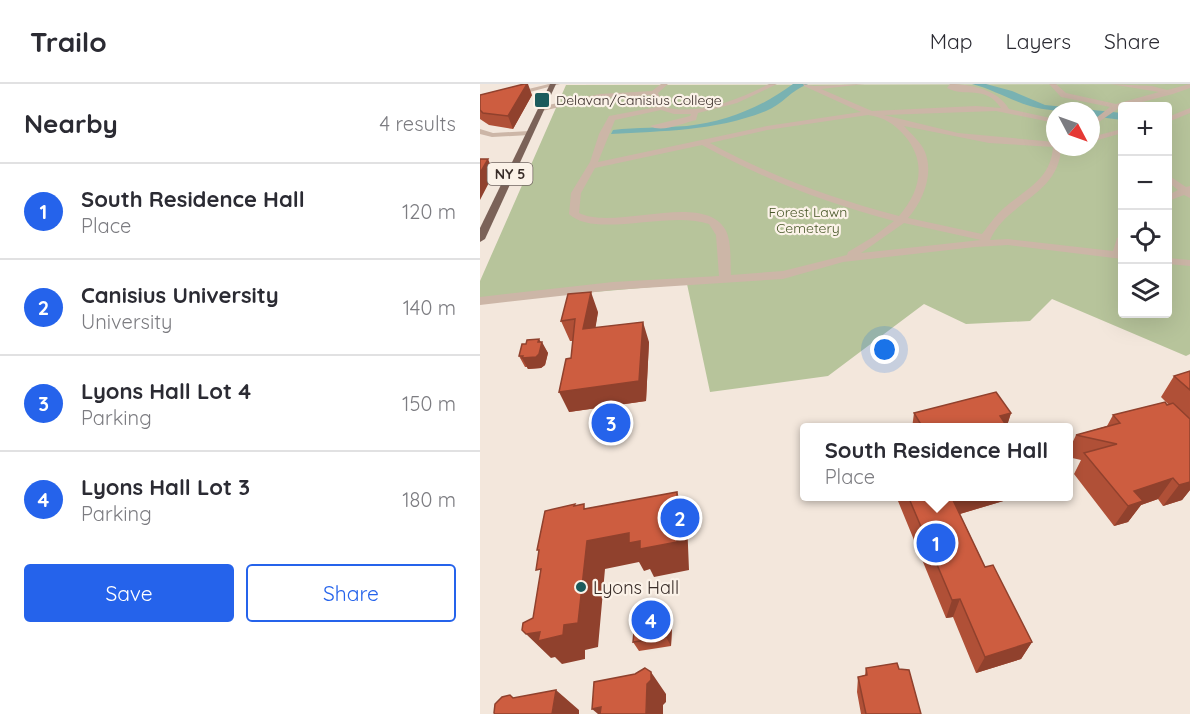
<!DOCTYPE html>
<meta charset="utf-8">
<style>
:root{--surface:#fff;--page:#f7f7f7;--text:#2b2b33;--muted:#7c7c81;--line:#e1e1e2;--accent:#2563eb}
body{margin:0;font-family:Quicksand,sans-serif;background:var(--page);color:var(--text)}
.controls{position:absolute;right:18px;top:18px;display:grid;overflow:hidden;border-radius:6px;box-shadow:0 6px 24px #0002}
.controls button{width:54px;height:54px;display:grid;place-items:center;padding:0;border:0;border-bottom:2px solid var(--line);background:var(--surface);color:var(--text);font:30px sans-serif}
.compass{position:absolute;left:566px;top:18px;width:54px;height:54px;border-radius:50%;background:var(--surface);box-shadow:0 6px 24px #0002;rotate:131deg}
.you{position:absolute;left:405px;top:266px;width:21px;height:21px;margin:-15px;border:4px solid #fff;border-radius:50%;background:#1a73e8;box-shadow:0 0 0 9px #1a73e833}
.badge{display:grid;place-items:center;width:39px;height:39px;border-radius:50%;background:var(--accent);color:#fff;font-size:20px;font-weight:700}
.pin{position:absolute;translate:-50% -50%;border:3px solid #fff;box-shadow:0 2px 6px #0006}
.popup{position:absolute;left:320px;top:339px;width:273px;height:78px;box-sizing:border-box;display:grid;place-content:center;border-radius:6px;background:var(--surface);filter:drop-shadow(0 2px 4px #0005);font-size:20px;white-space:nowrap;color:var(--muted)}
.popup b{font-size:22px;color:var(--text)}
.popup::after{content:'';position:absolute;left:50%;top:100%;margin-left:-12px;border:12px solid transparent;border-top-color:var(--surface)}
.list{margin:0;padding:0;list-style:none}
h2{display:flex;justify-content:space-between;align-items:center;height:78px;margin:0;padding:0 24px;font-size:26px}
h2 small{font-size:20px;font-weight:400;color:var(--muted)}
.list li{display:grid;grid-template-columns:39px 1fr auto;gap:18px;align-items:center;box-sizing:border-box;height:96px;padding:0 24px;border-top:2px solid var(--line)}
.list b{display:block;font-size:22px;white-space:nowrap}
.list p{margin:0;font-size:20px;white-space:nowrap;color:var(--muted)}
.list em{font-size:20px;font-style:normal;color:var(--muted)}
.actions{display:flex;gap:12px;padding:18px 24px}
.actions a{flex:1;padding:14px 0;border:2px solid var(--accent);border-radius:6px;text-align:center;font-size:21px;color:var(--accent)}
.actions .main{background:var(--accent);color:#fff}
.icon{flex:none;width:33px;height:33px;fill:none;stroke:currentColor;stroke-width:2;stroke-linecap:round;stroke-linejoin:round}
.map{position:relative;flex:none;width:710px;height:630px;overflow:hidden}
header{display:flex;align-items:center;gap:36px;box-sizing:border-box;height:84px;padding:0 30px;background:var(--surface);border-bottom:2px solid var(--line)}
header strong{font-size:28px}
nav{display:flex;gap:33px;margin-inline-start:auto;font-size:21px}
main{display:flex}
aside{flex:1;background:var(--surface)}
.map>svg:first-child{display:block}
.green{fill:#b7c49b;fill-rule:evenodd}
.water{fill:#79b2b2}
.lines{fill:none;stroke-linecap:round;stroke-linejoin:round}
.minor{fill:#ccb6a7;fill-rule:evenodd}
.major{fill:#7b6258;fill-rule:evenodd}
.wall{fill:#b05037}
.shaded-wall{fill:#90412d}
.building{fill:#cd5d40;stroke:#90412d;stroke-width:1.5}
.poi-dot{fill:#1b5b5c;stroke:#fbf2e8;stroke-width:2}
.labels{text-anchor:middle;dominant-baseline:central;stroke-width:4.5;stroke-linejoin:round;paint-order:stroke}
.far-poi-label{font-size:14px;fill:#382c28;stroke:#fbf2e8;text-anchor:start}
.shield{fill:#fbf2e8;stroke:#726762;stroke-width:1.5}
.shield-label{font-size:14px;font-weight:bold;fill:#382c28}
.far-park-label{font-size:14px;fill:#49582a;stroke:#fbf2e8}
.near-poi-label{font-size:18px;fill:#382c28;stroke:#fbf2e8;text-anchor:start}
</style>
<header>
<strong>Trailo</strong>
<nav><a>Map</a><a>Layers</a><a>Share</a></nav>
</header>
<main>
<aside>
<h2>Nearby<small>4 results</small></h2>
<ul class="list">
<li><span class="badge">1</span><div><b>South Residence Hall</b><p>Place</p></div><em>120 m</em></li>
<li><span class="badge">2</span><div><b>Canisius University</b><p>University</p></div><em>140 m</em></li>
<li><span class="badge">3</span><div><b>Lyons Hall Lot 4</b><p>Parking</p></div><em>150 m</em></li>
<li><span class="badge">4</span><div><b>Lyons Hall Lot 3</b><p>Parking</p></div><em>180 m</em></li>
</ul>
<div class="actions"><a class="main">Save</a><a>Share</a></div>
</aside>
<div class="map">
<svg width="710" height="630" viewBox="0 0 710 630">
<rect width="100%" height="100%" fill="#f3e7dc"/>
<path class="green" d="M710 0V270L706 272 572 215 550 237 486 240 444 220 348 292 230 308 207 200 0 218V197L86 1ZM642 22H688V230H642ZM575 27H611V63H575Z"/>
<path class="water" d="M313 0H328C311 6 302 21 286 27 236 47 184 47 131 50L133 46C157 43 182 44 207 42 246 38 282 23 313 0Z
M492 0H506L532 7 565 21 642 29V36L611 32V27C590 27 570 28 550 22 530 16 512 5 492 0Z"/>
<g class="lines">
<path class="minor" d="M69 0H80L0 21V17Z
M181 0H188L178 9 184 23C219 32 257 16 289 0H297L257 19 218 29 216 36C203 39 182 49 170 42L210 32 211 30H194L181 26 135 36 118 78 287 42 381 28 324 2 323 0 334 2 385 0 341 5 392 27 496 22 521 24C505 0 485 14 467 4L470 0C492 0 518 6 529 25L575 35V39L516 27 404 31 478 49 575 58V63H581C580 111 527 117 510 156L528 155 633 167 637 154 642 151V175L528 161 495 163 363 178 303 195 133 206 0 221V213L133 198 239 192 236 151 229 140C190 126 115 155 89 130L91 109 110 78 119 50 129 32 177 23 172 11 120 14 62 27 59 23 120 10 172 7ZM388 31C404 33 414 40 424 51 447 77 441 107 419 132 353 115 290 92 230 59L287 46ZM424 42 509 59 573 63C571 95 546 105 524 124 515 132 509 141 502 150L433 135 428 134C443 117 454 90 445 68 441 58 431 50 424 42ZM222 61C283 95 346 119 414 137L393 153 368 168 367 171 303 187 251 191C250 177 252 157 245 145 222 107 135 147 99 129L101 109 115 84ZM424 139 501 156 381 169Z
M569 0H576L586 9 636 20 679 8 630 0 672 2 687 6 710 0V4L693 10 639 24 613 42 611 38 630 23 581 13Z
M710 24V29L688 38V33Z
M0 45 13 49 49 47 53 49 49 51 12 53 0 50Z
M642 45V49L611 58V53Z
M688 91 706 103 710 102V114L704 111 688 117V111L698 106 688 98Z
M688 174 710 176V182L688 180Z"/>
<path class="major" d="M70 0H76L5 155 0 158V144Z"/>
</g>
<path class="wall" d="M0 11H52L33 45 9 41 0 35Z
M118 228 115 244 169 258 166 317 89 328 93 257H90L81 237Z
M61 258 68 269 65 281 61 284 48 285 47 283H45L39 272Z
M710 287V406L702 416 683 422 678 415 661 421 648 438 634 442 594 390 601 376 588 373V368L596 351 627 342 633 331 689 321 681 313 694 292Z
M434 329H531L527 342 528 344H432Z
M418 412H531L530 415 480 430 505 483 552 558 541 575 496 589 473 533 466 534 418 417Z
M192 542 191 562 159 567 153 558Z
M386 584 419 585 441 630H381L377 608 378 593 385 591Z"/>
<path class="shaded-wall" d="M47 0H48L52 11 33 45 28 32Z
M8 75 14 89 0 116V89Z
M111 208 118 228 112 266 103 245Z
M163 238 169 258 166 317 89 328 79 308Z
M59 255 62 260V258L68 269 65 281 61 284 48 285 42 274 58 258Z
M531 329 526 344 520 332Z
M710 393V406L702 416 683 422 699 401Z
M693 394 678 415 661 421 648 438 634 442 648 422 654 407Z
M197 408 207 437 209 486 174 493 170 485 164 487 159 478 125 485 118 563 105 566V575L82 580 75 573 71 574 46 550 84 541 107 457Z
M475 412H531L530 415 466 434 472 414Z
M480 515 473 533 466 534 472 516Z
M188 533 192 542 191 562 186 553Z
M552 558 541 575 496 589 505 573Z
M171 588 186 610V618L183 621V630H166L167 600Z
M76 606 99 626V630H72Z
M121 623 128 630H118L112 625Z"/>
<path class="building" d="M44 0H47L28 32 3 29 0 26V11Z
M0 75H8L0 89Z
M111 208 103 245 163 238 159 297 79 308 86 275 91 274 95 235 81 237 88 210Z
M59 255 58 258H62L59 270 56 273 42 274 43 272H39L42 260H46L47 256Z
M710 287V306L694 292Z
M516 308 531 329 520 332 528 344H443L434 329Z
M685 318 687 321 693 319 710 335V398L699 401 693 394 654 407 663 417 648 422 604 369 637 360 596 351 640 339 633 331Z
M197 408V458L160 465V457L149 459V449L107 457 98 539 84 541 83 551 58 557 60 548 46 550 42 546 43 539 53 534 61 485 56 486 59 466H57L65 427 95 420 94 422 104 420V425Z
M428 412H475L472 414 505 483 513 481 552 558 505 573 480 515 472 516Z
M188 533 186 553 153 558 155 538Z
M417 579 419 585 429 586 441 630H386L378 593 387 591 386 584Z
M165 584 171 588V596L167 600 166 630H120L121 623 112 625 114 598 155 590Z
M76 606 72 630H15L14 629 15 620 22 613 30 611 33 614Z"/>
<g class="poi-dot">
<rect x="54" y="8" width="16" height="16" rx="3"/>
<circle cx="101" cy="503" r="6"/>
</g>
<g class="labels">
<g class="far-poi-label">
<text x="76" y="16">Delavan/Canisius College</text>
</g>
<rect class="shield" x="7.5" y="79" width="45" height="22" rx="4.5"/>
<g class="shield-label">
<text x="30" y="90">NY 5</text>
</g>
<g class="far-park-label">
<text x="328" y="128">Forest Lawn<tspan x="328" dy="16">Cemetery</tspan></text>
</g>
<g class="near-poi-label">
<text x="113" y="503">Lyons Hall</text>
</g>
</g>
</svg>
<div class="controls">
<button>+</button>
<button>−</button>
<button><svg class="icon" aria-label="locate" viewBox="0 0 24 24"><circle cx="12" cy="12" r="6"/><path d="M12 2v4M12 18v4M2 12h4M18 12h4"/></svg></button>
<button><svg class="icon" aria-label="layers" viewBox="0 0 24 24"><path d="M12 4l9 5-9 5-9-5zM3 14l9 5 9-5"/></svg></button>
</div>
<svg class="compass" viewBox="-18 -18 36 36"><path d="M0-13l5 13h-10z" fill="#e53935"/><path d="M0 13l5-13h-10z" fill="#7c7c81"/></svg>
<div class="you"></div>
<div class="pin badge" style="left:456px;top:459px">1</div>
<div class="popup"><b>South Residence Hall</b>Place</div>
<div class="pin badge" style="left:200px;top:434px">2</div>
<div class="pin badge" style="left:131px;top:339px">3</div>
<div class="pin badge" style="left:171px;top:536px">4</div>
</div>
</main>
